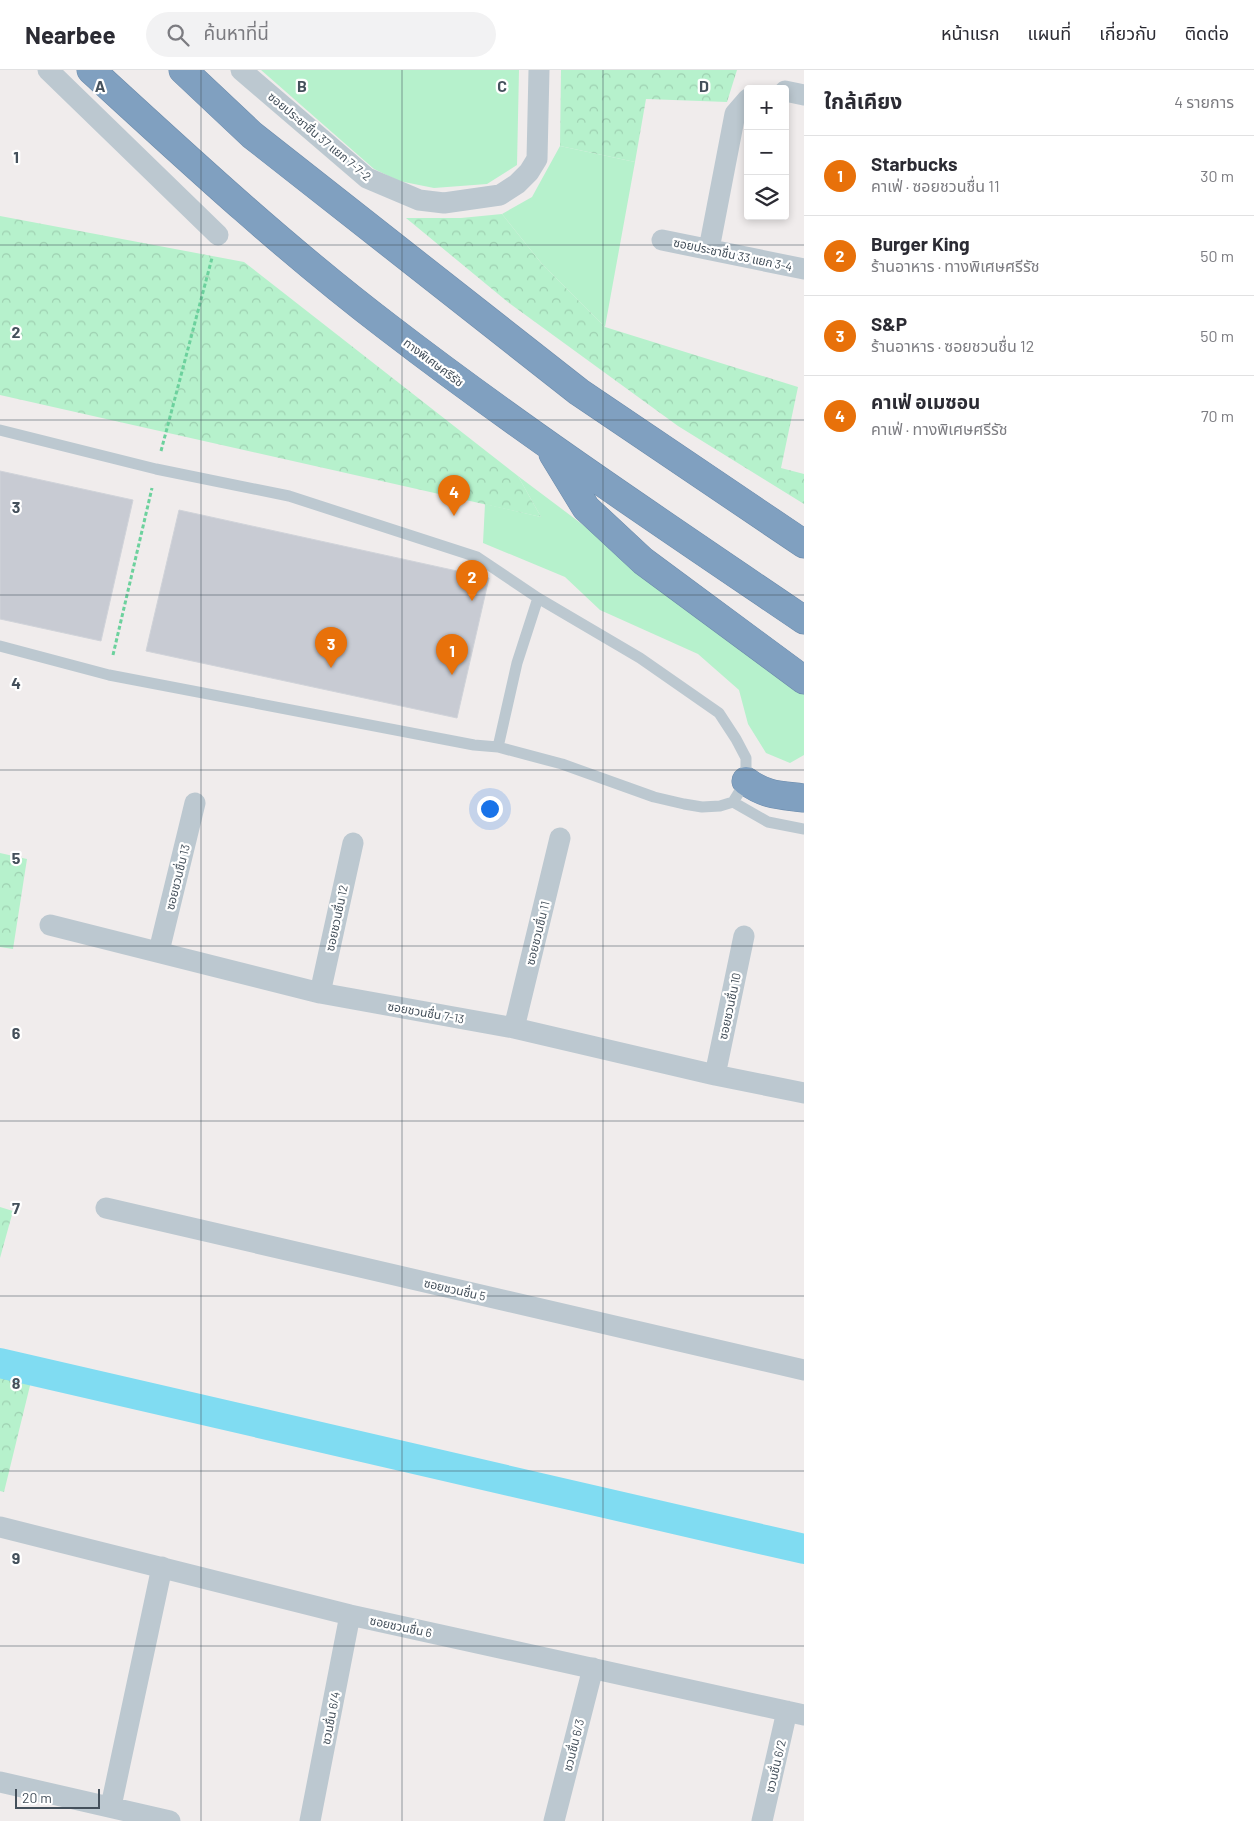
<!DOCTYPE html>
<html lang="th">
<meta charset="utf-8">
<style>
:root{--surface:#fff;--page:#f2f2f3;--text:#2b2b33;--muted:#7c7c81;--line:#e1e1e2;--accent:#d93025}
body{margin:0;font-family:Barlow,"Noto Sans Thai",sans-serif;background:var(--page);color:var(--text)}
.controls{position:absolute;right:15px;top:15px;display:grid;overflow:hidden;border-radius:5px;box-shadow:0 2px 8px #0003}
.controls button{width:45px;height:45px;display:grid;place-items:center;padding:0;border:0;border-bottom:1px solid var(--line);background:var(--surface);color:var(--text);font:25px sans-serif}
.scale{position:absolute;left:15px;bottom:12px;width:85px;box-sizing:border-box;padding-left:5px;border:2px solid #44505b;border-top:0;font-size:14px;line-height:18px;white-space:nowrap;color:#44505b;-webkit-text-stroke:4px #fff;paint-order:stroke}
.you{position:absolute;left:489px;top:738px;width:18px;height:18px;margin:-12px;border:4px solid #fff;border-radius:50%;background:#1a73e8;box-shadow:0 0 0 8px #1a73e833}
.badge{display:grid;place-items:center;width:32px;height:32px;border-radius:50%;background:var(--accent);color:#fff;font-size:16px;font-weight:700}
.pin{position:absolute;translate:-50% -41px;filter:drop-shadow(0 1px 2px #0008)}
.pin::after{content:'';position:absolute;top:26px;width:18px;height:15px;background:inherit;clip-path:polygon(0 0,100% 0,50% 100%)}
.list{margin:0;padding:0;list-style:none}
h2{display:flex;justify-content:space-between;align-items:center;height:65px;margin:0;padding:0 20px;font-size:21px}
h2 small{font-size:16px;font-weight:400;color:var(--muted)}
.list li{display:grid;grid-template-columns:32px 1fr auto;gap:15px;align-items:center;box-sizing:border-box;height:80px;padding:0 20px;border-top:1px solid var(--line)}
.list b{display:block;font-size:19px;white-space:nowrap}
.list p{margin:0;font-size:16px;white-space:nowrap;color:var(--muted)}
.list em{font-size:16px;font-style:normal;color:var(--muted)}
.icon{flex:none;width:28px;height:28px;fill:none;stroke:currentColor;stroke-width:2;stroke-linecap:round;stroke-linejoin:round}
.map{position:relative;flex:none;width:804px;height:1751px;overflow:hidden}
header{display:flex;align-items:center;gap:30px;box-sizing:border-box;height:70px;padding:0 25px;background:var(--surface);border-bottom:1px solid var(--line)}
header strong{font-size:24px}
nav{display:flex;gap:28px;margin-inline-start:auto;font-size:18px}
.search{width:350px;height:45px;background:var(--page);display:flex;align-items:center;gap:12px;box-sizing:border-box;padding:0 18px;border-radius:28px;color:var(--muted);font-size:19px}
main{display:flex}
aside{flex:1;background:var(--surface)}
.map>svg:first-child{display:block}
.grass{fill:#b6f1cc}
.forest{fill:url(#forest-crowns)}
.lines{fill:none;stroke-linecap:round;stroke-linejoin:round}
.canal{stroke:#80dcf2;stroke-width:30}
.building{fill:#c8cbd3;stroke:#d0d3d9}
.highway-casing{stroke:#6b8bab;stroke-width:29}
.path{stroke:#6cd19d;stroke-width:3;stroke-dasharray:4 2.5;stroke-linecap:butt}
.lane{stroke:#bcc8d0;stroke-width:11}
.street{stroke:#bcc8d0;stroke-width:21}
.highway{stroke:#80a0c0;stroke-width:28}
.grid{fill:none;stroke:#44505b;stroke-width:1;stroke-opacity:0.55}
.labels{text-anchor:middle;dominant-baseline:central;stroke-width:4.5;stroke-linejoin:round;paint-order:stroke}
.street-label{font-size:12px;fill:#44505b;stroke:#fff}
.grid-label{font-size:16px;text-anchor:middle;font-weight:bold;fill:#44505b;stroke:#fff;stroke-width:4.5;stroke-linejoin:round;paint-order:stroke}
</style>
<header>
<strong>Nearbee</strong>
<div class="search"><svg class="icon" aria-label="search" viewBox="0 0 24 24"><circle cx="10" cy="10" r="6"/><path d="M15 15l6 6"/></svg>ค้นหาที่นี่</div>
<nav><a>หน้าแรก</a><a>แผนที่</a><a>เกี่ยวกับ</a><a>ติดต่อ</a></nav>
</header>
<main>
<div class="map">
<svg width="804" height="1751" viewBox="0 0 804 1751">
<defs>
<pattern id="forest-crowns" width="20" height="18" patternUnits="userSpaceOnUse" patternTransform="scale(1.25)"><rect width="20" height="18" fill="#b6f1cc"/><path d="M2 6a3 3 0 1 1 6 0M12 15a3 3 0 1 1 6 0" fill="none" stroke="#9ed0b1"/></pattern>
</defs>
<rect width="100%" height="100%" fill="#f0ecec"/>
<path class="grass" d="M261 0H519L517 95 487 114 434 118 399 111 374 99Z
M560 76 635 92 605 257 542 194 502 144 532 127Z
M518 406 804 621V685L790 693 766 683 748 654 739 620 698 584 600 540 565 507 483 473 485 434 541 447Z"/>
<path class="forest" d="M561 0H737L727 32 646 29 635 92 560 76Z
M502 144 542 194 605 257 798 317 781 398 804 404V434L678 356 509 233 406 148H461Z
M0 146 244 192 518 406 541 447 0 325Z
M0 783 27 789 13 879 0 877Z
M0 1137 13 1141 0 1188Z
M0 1284 37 1287 4 1422 0 1421Z"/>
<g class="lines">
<path class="canal" d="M0 1293 804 1479"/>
</g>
<path class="building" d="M0 401 133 430 101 571 0 549Z
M179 440 489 508 457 648 146 581Z"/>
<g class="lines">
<g class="highway-casing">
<path id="highway" d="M91 0C188 89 284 178 389 258 523 361 664 455 804 550
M183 0 252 65 579 322 804 474
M553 384 586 438 643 491 804 610
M746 711C766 726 781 725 804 728"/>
</g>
<path class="path" d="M161 381 212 188
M113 585 152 418"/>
<path class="lane" d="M0 360 156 399 289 426 477 487 538 528 640 588 719 643 736 669 746 688V711L733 732 720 736 702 737 684 734 654 727 562 694 498 677 517 593 538 528
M0 576 109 605 474 675 498 677
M733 732 768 752 804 759"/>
<path class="street" d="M48 0 218 165
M241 0 367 108 419 130 444 133 500 125 517 114 529 102 537 89 539 0
M785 21 804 25
M662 170 804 199
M709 179 735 44 748 29
M50 855 320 923 514 958 715 1005 804 1023
M159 881 195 733
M320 923 353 773
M514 958 560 768
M715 1005 744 866
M106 1138 804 1300
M0 1457 350 1545 804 1645
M0 1712 170 1751
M111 1736 162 1497
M310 1751 350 1545
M554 1751 593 1598
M762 1751 787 1641"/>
<use href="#highway" class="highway"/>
</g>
<path class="grid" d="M201 0V1751M402 0V1751M603 0V1751M0 175H804M0 350H804M0 525H804M0 700H804M0 876H804M0 1051H804M0 1226H804M0 1401H804M0 1576H804"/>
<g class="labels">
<g class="street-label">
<text transform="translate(320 66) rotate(40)">ซอยประชาชื่น 37 แยก 7-7-2</text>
<text transform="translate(733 184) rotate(12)">ซอยประชาชื่น 33 แยก 3-4</text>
<text transform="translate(434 292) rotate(37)">ทางพิเศษศรีรัช</text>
<text transform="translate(177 807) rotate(-76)">ซอยชวนชื่น 13</text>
<text transform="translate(336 848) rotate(-78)">ซอยชวนชื่น 12</text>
<text transform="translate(537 863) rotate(-76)">ซอยชวนชื่น 11</text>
<text transform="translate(729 936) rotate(-78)">ซอยชวนชื่น 10</text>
<text transform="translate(426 942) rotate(10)">ซอยชวนชื่น 7-13</text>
<text transform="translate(455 1219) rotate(13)">ซอยชวนชื่น 5</text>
<text transform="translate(401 1556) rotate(12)">ซอยชวนชื่น 6</text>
<text transform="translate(330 1648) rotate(-79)">ชวนชื่น 6/4</text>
<text transform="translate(573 1675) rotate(-76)">ชวนชื่น 6/3</text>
<text transform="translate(775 1696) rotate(-77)">ชวนชื่น 6/2</text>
</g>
</g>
<g class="grid-label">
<text x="100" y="22">A</text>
<text x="302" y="22">B</text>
<text x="502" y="22">C</text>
<text x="704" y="22">D</text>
<text x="16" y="93">1</text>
<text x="16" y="268">2</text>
<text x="16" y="443">3</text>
<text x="16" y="619">4</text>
<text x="16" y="794">5</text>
<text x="16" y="969">6</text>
<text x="16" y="1144">7</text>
<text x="16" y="1319">8</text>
<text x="16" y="1494">9</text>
</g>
</svg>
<div class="controls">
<button>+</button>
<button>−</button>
<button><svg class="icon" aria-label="layers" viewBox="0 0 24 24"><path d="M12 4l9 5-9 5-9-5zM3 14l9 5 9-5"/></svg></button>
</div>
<div class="scale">20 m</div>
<div class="you"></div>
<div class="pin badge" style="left:452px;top:605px;background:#e8710a">1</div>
<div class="pin badge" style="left:472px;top:531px;background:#e8710a">2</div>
<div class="pin badge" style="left:331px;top:598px;background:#e8710a">3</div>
<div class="pin badge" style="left:454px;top:446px;background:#e8710a">4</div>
</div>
<aside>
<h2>ใกล้เคียง<small>4 รายการ</small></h2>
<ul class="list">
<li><span class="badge" style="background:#e8710a">1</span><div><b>Starbucks</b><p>คาเฟ่ · ซอยชวนชื่น 11</p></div><em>30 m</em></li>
<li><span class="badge" style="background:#e8710a">2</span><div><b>Burger King</b><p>ร้านอาหาร · ทางพิเศษศรีรัช</p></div><em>50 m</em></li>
<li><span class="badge" style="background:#e8710a">3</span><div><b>S&amp;P</b><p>ร้านอาหาร · ซอยชวนชื่น 12</p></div><em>50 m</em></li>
<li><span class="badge" style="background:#e8710a">4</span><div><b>คาเฟ่ อเมซอน</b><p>คาเฟ่ · ทางพิเศษศรีรัช</p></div><em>70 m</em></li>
</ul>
</aside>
</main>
